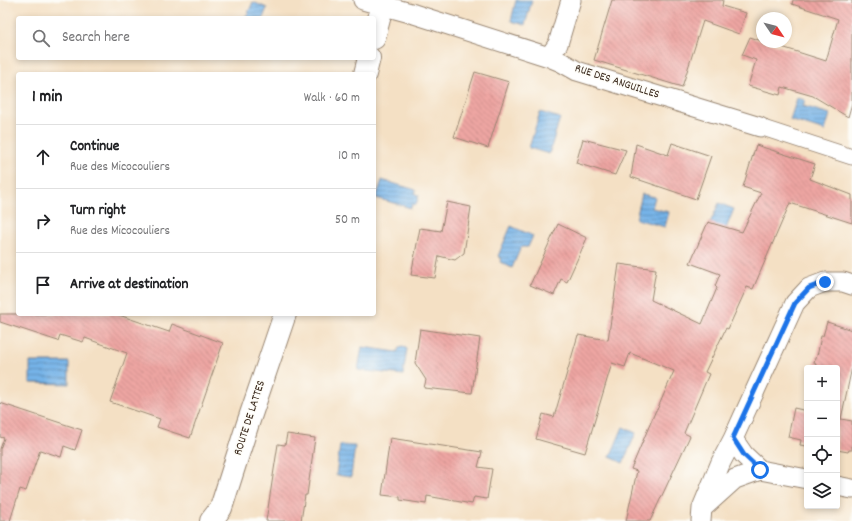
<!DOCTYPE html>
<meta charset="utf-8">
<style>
:root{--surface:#fff;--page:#f6f6f6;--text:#202124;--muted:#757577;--line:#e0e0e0}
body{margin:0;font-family:Dekko,sans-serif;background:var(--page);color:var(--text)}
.controls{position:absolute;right:12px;bottom:12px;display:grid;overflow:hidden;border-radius:4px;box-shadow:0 2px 6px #0003}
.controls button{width:36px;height:36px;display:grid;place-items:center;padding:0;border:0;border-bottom:1px solid var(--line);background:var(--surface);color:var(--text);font:20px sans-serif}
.compass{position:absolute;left:756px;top:12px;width:36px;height:36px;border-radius:50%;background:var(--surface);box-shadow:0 2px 6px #0003;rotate:125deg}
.stop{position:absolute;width:12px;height:12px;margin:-9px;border:3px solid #1a73e8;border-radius:50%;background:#fff}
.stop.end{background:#1a73e8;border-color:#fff;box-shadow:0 1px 4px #0008}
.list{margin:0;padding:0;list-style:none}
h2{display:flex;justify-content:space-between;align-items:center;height:52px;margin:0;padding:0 16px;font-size:17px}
h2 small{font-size:13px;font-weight:400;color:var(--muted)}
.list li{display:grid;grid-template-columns:26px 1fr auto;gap:12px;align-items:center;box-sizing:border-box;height:64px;padding:0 16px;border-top:1px solid var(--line)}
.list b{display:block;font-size:15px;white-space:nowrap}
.list p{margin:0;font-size:13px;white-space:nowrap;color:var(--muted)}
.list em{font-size:13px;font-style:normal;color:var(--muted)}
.icon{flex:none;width:22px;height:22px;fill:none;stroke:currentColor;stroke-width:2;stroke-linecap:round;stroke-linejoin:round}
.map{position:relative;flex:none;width:852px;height:521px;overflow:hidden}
.search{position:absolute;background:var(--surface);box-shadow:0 2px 6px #0003;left:16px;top:16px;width:360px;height:44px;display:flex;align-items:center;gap:10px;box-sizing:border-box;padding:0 14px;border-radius:4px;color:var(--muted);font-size:15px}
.panel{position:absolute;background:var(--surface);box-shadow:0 2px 6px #0003;left:16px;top:72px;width:360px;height:244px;border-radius:4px}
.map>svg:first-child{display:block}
.water{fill:url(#water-rules);stroke:#586e82}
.building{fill:url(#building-back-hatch)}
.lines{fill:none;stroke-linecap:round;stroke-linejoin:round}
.pedestrian-casing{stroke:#988571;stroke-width:17}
.minor-casing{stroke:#988571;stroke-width:21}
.tertiary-casing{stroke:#988571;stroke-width:24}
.pedestrian{stroke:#fff;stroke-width:15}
.minor{stroke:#fff;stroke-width:19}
.tertiary{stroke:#fff;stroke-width:22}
.route{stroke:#1a73e8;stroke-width:5}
.labels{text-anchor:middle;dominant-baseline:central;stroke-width:3;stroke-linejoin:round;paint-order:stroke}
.street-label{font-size:12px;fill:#3b2a1e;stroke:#fdfcf7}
</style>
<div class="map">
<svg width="852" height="521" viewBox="0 0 852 521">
<defs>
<pattern id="water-rules" width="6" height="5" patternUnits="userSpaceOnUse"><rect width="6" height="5" fill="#74b2e7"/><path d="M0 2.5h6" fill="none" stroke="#6091bb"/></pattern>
<pattern id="building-back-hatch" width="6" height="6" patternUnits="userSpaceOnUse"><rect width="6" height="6" fill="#eea6a3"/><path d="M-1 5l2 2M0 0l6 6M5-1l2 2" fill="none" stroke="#c28784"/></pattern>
</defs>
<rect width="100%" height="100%" fill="#fdfcf7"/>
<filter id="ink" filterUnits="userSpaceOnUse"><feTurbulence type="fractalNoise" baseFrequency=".025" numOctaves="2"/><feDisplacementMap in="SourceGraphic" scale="8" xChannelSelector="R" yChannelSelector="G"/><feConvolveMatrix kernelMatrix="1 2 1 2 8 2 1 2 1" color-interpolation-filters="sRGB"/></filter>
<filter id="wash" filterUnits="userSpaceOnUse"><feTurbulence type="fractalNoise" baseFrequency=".012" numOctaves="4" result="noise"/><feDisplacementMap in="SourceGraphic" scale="16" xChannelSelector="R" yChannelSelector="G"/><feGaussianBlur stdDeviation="0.9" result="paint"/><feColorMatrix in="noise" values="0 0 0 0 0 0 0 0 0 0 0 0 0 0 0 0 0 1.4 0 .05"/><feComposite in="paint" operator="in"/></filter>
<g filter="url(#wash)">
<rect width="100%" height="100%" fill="#f4e0c4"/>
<path class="water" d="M516 0H532L525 25 511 21Z
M253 2 267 8 263 18H243L247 15Z
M797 98 805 100 803 106 830 114 825 131 790 120Z
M540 112 560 118 549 154 529 148Z
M382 180 416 190 415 194 419 195 416 205 412 204 411 208 376 198Z
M642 194 655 197 652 208 669 212 665 227 636 219Z
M719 203 734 209 722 238 707 230Z
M511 226 533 236 528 247H521L512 268 500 262 501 258 498 256Z
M403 346 407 349 403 375 358 370 362 347 397 352 400 347Z
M30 362H69V384L30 383Z
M623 427 636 433 623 463 610 457Z
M340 445 355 446 351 477 336 475Z"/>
<g id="blocks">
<path class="building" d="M612 0H723L722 6 746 13 739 34 703 21 682 87 594 60Z
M793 0H852V103L848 117 813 96 782 87 780 95 748 86 756 60 742 55 750 37 762 41V42H766L826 61 838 19 792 4Z
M475 72 509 82 488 148 454 137Z
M583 139 626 150 615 175 576 163Z
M672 143 711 156 696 199 631 177 636 144 668 155Z
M756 145 815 164 810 179 852 195V223L790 203 753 289 747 287 728 329 726 328 705 372 709 374 684 433 690 436 650 521H626L637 471 631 469 656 410H657L674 371 630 353 625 367 612 363 585 453 536 439 543 414 554 417 578 335 608 340 619 264 656 269 651 300 702 324 717 288 715 286 720 274 690 263 708 222 742 232 761 193 743 187Z
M447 202 471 207 464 253 455 260 439 256 435 278 411 275 420 228 441 231Z
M558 224 587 238 567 282 561 279 554 295 530 285Z
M0 314H116L169 332 172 324 223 343 190 438 157 427 160 419 110 402 127 353 85 338 83 342 60 335 58 341 0 322Z
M827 322 852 330V367L841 419 852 421V450H849L848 452 837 450V368H815L816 364 814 363 818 352 821 336H823Z
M420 329 480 338 472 393 424 388 426 380 415 363Z
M0 403 82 430 75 450 64 446 61 457 40 450 26 491 20 489 10 521H0V449L4 438 0 437Z
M794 408 807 411V446L800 445 801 440 788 437Z
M287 434 315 438 307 495H305L301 521H266L278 444 285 445Z
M390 438 482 452 478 467 492 469 487 499 474 497 472 504 427 496 426 504 400 500V497L382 495Z"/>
</g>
</g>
<g filter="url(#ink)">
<use href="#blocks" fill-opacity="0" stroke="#988571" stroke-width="1"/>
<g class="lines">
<g class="pedestrian-casing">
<path id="pedestrian" d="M760 127 852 157"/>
</g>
<g class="minor-casing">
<path id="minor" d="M363 0 414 14 549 57 561 62 577 71 760 127
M549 57 558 44 571 0
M733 439 744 455 760 470 807 479
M837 486 852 489
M705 506 735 479 760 470
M701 521 702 508 721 462 733 439 795 303 809 288 825 282H843L852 285"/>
</g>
<g class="tertiary-casing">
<path id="tertiary" d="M374 38 384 0
M365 74 369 58
M211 521 221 508 247 426 285 314"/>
</g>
<use href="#pedestrian" class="pedestrian"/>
<use href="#minor" class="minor"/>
<use href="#tertiary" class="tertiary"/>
</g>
</g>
<g class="lines" filter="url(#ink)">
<path class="route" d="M760 470 744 455 733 438 795 303 809 288 825 282"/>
</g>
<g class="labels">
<g class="street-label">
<text transform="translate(617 82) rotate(18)">RUE DES ANGUILLES</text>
<text transform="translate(250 418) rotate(-72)">ROUTE DE LATTES</text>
</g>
</g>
</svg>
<div class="controls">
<button>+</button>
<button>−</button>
<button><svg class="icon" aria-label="locate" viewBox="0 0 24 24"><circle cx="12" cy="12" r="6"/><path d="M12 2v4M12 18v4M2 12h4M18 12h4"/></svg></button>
<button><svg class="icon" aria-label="layers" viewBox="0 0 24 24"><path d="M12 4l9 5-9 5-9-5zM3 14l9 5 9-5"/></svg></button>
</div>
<svg class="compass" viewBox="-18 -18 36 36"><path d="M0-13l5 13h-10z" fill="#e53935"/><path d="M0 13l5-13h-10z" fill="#757577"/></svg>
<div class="stop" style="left:760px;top:470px"></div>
<div class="stop end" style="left:825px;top:282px"></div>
<div class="search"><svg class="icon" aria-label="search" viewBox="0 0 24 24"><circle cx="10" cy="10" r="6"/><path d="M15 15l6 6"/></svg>Search here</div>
<section class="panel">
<h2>1 min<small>Walk · 60 m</small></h2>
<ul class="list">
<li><svg class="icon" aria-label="ahead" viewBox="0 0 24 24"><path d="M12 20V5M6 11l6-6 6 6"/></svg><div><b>Continue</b><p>Rue des Micocouliers</p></div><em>10 m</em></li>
<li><svg class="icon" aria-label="right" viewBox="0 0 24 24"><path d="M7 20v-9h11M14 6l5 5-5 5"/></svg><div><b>Turn right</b><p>Rue des Micocouliers</p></div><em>50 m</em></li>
<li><svg class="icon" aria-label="arrive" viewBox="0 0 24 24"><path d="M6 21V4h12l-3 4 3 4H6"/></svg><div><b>Arrive at destination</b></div></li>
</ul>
</section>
</div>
